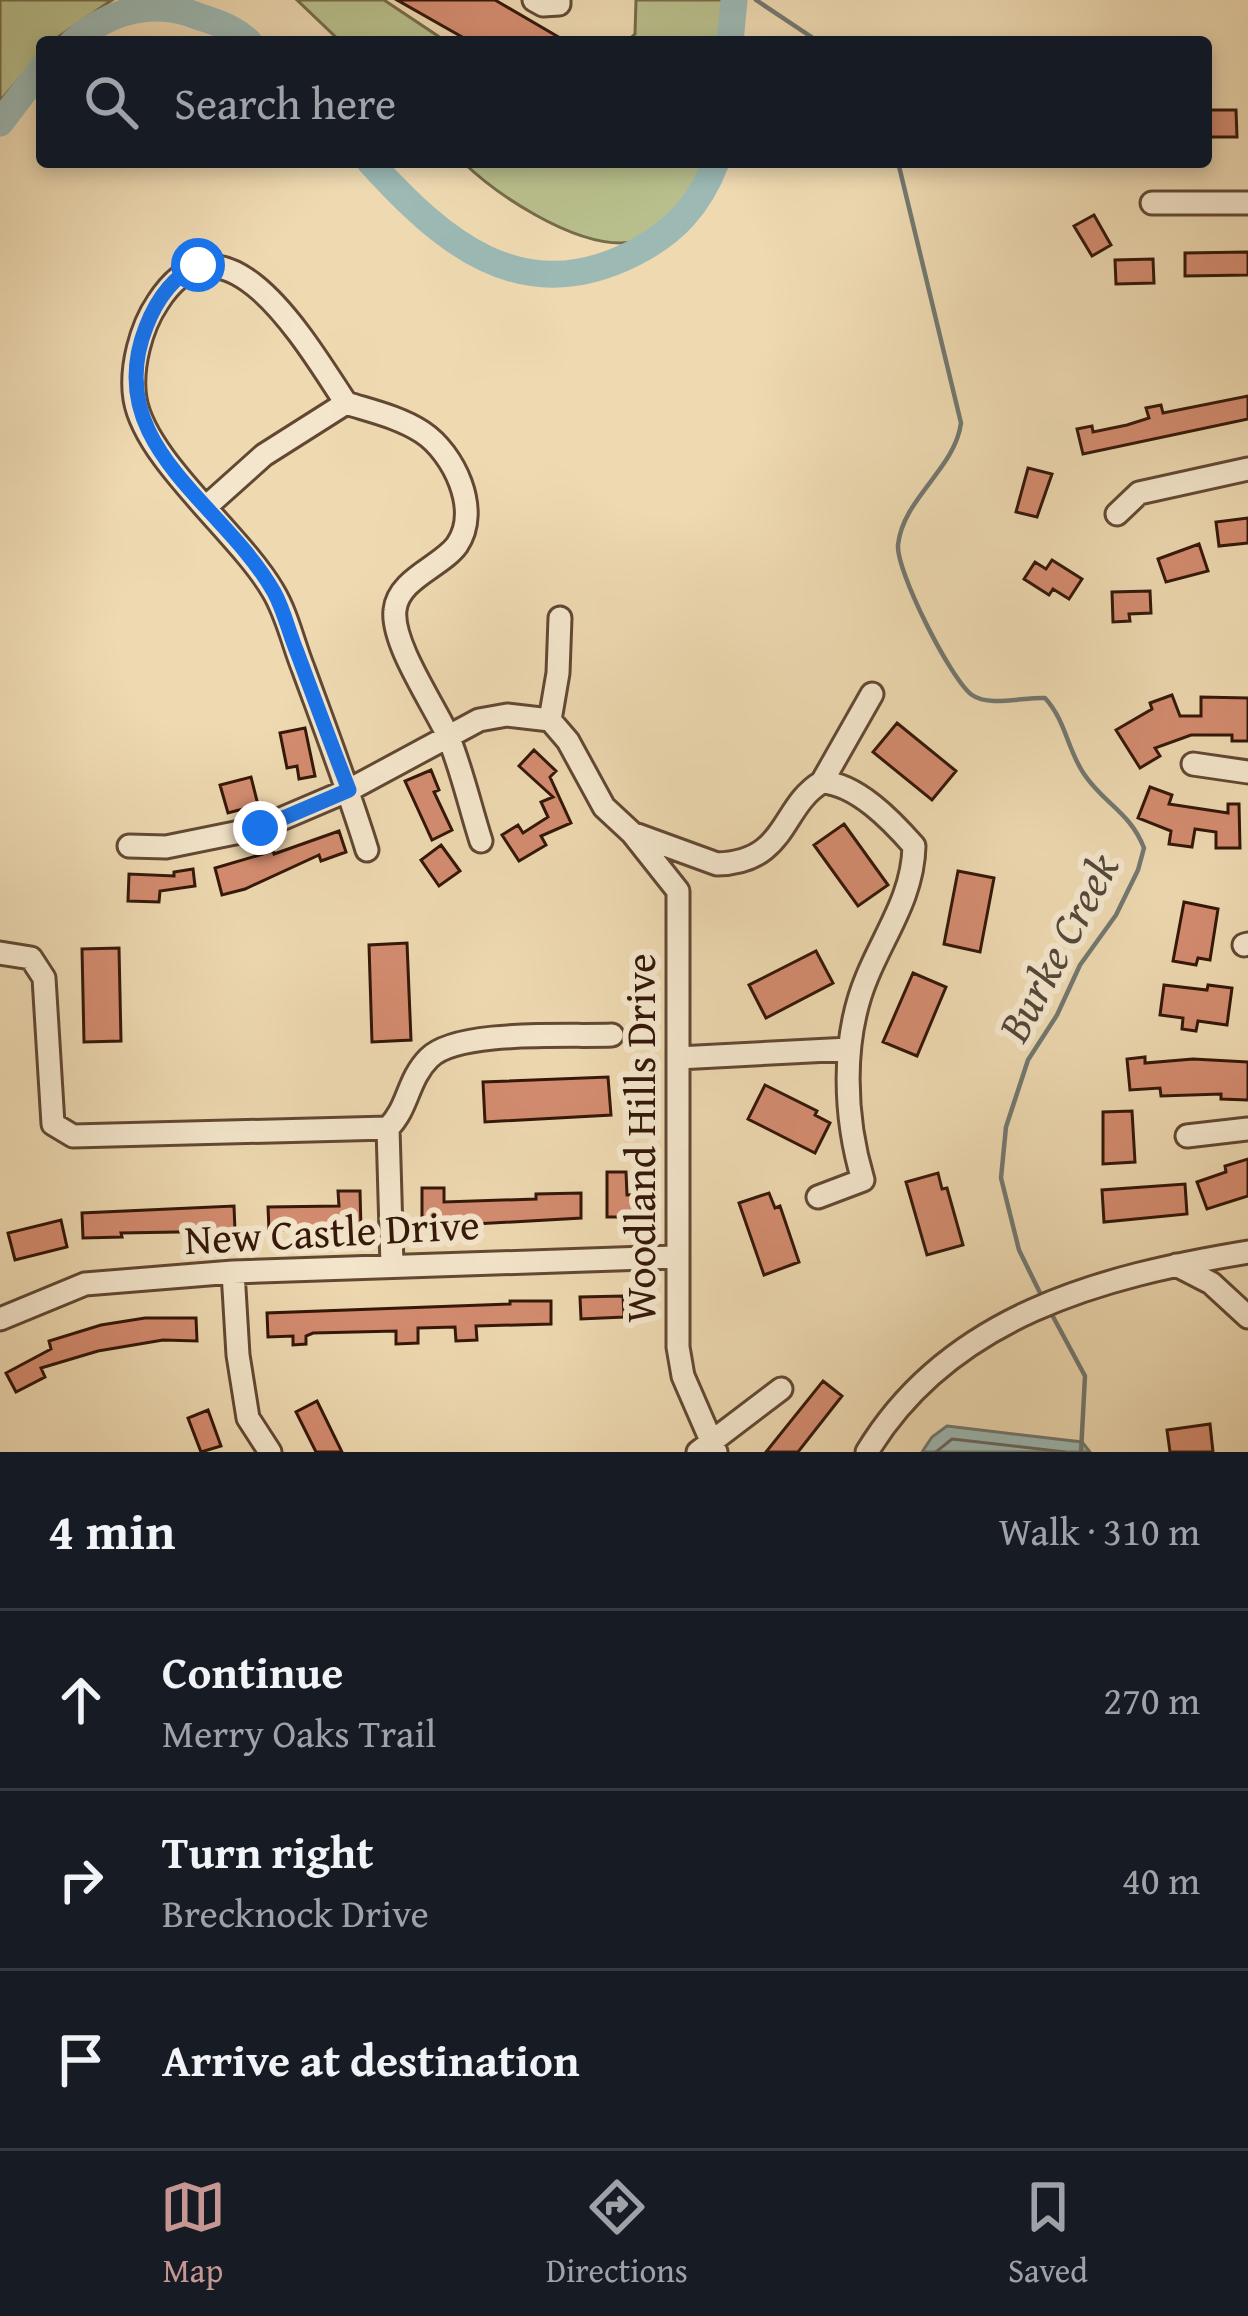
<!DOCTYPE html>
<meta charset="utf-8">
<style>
:root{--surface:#171b24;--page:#242831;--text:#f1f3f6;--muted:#9ea1a6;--line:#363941;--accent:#c59692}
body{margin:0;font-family:"Gentium Book Plus",serif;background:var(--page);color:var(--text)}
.stop{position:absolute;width:36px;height:36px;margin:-27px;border:9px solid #1a73e8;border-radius:50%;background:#fff}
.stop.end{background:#1a73e8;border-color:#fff;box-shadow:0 3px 12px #0008}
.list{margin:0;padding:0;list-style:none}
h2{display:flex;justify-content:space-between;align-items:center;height:156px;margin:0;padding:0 48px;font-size:51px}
h2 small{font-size:39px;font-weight:400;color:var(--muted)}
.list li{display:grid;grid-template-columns:78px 1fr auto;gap:36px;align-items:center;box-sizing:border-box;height:180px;padding:0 48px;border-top:3px solid var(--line)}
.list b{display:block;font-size:45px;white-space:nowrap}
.list p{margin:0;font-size:39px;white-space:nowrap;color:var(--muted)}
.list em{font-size:39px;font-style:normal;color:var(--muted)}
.icon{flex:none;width:66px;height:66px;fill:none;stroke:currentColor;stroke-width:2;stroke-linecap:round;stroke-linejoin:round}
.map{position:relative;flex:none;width:1248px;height:1452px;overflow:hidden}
.search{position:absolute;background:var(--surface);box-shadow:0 6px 18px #0003;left:36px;right:36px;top:36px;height:132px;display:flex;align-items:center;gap:30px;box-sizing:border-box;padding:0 42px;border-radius:12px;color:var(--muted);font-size:45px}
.sheet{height:696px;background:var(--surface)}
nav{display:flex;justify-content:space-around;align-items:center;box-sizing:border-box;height:168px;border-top:3px solid var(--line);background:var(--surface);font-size:33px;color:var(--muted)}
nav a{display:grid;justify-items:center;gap:6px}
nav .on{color:var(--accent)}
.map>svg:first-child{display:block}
.green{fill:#b8bf8c;stroke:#766b4a;stroke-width:3}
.water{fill:#9cb9b4;stroke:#727870;stroke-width:3}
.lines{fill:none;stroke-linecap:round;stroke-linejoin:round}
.shore{stroke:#68685e;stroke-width:3}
.stream{stroke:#727870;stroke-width:4.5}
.river{stroke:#9cb9b4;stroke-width:27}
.building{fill:#d48c70;stroke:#341709;stroke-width:3}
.minor-casing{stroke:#624833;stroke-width:27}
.minor{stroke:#f4e6cc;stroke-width:21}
.route{stroke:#1a73e8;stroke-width:15}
.labels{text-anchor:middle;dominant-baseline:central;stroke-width:12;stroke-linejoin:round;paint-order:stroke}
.street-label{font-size:42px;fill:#341709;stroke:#f4e6cc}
.water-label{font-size:45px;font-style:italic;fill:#53483c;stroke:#f4e6cc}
</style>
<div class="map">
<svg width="1248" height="1452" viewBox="0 0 1248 1452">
<rect width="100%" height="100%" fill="#eed9b1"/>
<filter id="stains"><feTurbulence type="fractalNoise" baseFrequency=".00167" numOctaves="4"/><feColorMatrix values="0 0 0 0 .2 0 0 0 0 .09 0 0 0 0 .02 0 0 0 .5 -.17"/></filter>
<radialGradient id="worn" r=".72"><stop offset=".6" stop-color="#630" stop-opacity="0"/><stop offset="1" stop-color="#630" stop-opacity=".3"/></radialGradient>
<path class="green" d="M0 0H112L51 42H42V52L0 101Z
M297 0H384L447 42H341Z
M636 0H724L719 42H626L635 34Z
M463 162H703C700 179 692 190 683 204 671 221 643 243 621 243 570 243 498 196 463 162Z"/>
<path class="water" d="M947 1426 1082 1442 1090 1452H922L932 1437Z"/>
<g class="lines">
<path class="shore" d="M936 1452 952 1439 1065 1452"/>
<path class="stream" d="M756 0 819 42
M898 162 961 423C955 469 903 498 898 545 896 571 951 680 972 695 989 707 1024 697 1045 698 1066 721 1067 749 1084 774 1104 804 1130 812 1144 848L1138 870 1116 915 1080 965 1057 1015 1028 1060 1006 1127 1001 1178 1019 1250 1044 1301
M1050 1311 1085 1376 1081 1452"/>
<path class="river" d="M73 42C107 13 145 0 189 13 213 22 229 24 249 42
M730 42 734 0
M0 123 42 68
M370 162C442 241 520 310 632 254 674 233 699 206 716 162"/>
</g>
<path class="building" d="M397 0H495L567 42H471Z
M1206 110H1236L1237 137H1206Z
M1094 215 1111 245 1092 256 1074 226Z
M1248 252V275L1185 276V253Z
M1153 259 1154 283 1116 284 1115 260Z
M1248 396V419L1083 454 1077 429 1092 426 1093 432 1127 425 1149 418 1146 408 1161 405 1163 413Z
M1028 468 1052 474 1037 517 1016 512Z
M1248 518V543L1219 546 1216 522Z
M1199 544 1208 571 1166 582 1158 559Z
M1052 560 1082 579 1069 599 1053 589 1049 595 1024 579 1035 562 1046 569Z
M1150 591 1151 613 1129 614 1130 621 1113 622 1112 592Z
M1172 695 1180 716H1201V697L1248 698V741H1232V735H1191L1155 748 1160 756 1140 768 1116 730 1152 709 1150 703Z
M897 723 956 771 932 800 873 752Z
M305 728 315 776 299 779 297 766 287 768 280 733Z
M534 750 556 771 550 777 571 823 541 836 546 845 519 861 502 835 518 825 523 833 548 817 541 802 553 797 519 766Z
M431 770 439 790 434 792 452 830 432 840 405 781Z
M251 777 258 805 228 813 220 785Z
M1150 787 1172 795 1169 804 1228 813V804H1239L1240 848H1216V832L1195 829 1192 847 1169 844 1171 831 1138 818Z
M844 824 888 885 858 906 814 845Z
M339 831 346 852 321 861 319 855 245 889 222 895 215 868 273 851 274 854Z
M441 845 460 871 439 886 421 860Z
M193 869 195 886 160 891 159 902 128 901 129 874 174 876V872Z
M958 871 994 878 980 952 944 944Z
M1184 902 1218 909 1210 960 1198 958 1196 965 1173 961Z
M407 943 411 1040 372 1042 369 945Z
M119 948 121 1041 84 1042 82 949Z
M816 951 833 983 766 1018 749 985Z
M913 973 946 987 917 1056 883 1042Z
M1164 985 1207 990 1208 985 1232 988 1227 1025 1198 1021 1196 1031 1182 1029 1183 1018 1160 1015Z
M1145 1057V1063L1193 1059 1248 1062V1100L1221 1099V1094L1161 1096 1160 1088 1130 1090 1127 1059Z
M608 1077 611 1115 485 1122 483 1082Z
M765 1085 817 1111 815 1115 830 1123 815 1153 748 1119Z
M1132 1111 1135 1162 1103 1164V1112Z
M1248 1159V1196L1207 1209 1197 1182 1226 1172 1225 1166Z
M607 1172H626L627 1195 648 1194V1217H607Z
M938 1173 942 1189 947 1188 963 1245 927 1255 906 1182Z
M1185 1184 1187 1214 1104 1222 1102 1190Z
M422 1188H444V1202L536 1199V1194L581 1193V1218L422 1227Z
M338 1191H360L361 1229 269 1230 268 1207 339 1206Z
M769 1193 775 1208 780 1206 799 1262 764 1275 739 1203Z
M234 1206 235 1231 121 1233 122 1237 83 1238 82 1213Z
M61 1220 67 1247 15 1260 8 1233Z
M623 1296 624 1317 581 1319 580 1297Z
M510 1301H551V1324L476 1326 477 1340 456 1341 455 1327 418 1328V1343L396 1344V1331L313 1333 306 1336V1344L293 1345V1336L268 1337 267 1313 510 1304Z
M145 1318H196L197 1341 163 1340 98 1351 41 1368 45 1377 16 1392 6 1373 51 1349 49 1341 101 1325Z
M823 1381 842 1396 798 1452H766Z
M317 1401 342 1452H316L296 1412Z
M208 1410 221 1446 201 1452 188 1418Z
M1210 1424 1213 1452H1170L1167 1430Z"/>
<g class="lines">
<g class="minor-casing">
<path id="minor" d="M534 0 543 5 559 4V0
M1152 203H1248
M346 403C309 348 225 198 158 302 141 327 130 368 135 399 145 460 240 534 273 591 287 614 293 643 303 668 325 728 348 788 367 850
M207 506 264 455 346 403C371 411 399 417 422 432 454 453 481 510 457 545 441 567 398 579 395 610 391 643 434 705 448 736 462 770 470 807 481 841
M1117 514 1139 493 1248 469
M550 720 558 673 560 618
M1193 764 1248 772
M632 833 717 864C788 862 780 807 822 782L872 694
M129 846 166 847 260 828 349 790 479 720 507 715 550 720 568 741 604 807 632 833 678 891V1347L683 1376 716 1452
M1244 945 1248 944
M0 953 31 958 44 978 53 1124 73 1136 388 1128
M678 1058 849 1049
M1187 1136 1248 1129
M818 1197 863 1180C844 1117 841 1039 867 977 885 933 913 896 914 846 892 821 857 784 822 782
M1176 1265 1211 1283 1248 1317
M392 1266 388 1128C409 1107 407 1080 429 1058 458 1029 570 1037 612 1035
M233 1272 238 1355 248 1418 270 1452
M0 1319 85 1284 233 1272 675 1257
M698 1452 781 1389
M867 1452C949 1316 1102 1276 1248 1252"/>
</g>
<use href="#minor" class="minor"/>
</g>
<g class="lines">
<path class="route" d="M198 265C172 277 156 301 146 327 100 445 223 502 274 592 284 610 289 633 297 652 314 698 331 744 349 790L260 828"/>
</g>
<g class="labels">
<g class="street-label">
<text transform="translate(639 1138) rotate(-90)">Woodland Hills Drive</text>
<text transform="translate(332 1231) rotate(-3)">New Castle Drive</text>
</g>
<g class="water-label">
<text transform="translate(1057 947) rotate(-62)">Burke Creek</text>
</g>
</g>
<rect width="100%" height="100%" filter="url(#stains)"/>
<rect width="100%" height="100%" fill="url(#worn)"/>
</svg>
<div class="stop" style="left:198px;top:265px"></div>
<div class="stop end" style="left:260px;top:828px"></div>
<div class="search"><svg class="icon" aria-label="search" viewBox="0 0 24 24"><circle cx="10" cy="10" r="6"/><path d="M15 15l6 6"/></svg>Search here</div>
</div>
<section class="sheet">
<h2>4 min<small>Walk · 310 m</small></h2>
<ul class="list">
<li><svg class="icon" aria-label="ahead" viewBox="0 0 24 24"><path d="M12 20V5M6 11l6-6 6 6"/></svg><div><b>Continue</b><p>Merry Oaks Trail</p></div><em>270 m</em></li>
<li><svg class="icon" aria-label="right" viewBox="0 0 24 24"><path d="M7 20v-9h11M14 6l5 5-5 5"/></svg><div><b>Turn right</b><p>Brecknock Drive</p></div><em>40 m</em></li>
<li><svg class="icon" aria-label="arrive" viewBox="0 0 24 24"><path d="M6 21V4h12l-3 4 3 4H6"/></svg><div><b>Arrive at destination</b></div></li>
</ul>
</section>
<nav>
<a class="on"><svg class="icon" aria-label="map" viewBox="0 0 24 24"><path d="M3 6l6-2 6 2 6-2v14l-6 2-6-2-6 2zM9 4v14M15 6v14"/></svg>Map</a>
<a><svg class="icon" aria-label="directions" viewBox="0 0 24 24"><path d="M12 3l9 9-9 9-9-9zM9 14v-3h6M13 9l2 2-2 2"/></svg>Directions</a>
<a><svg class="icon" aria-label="saved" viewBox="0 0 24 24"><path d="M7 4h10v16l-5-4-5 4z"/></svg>Saved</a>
</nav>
